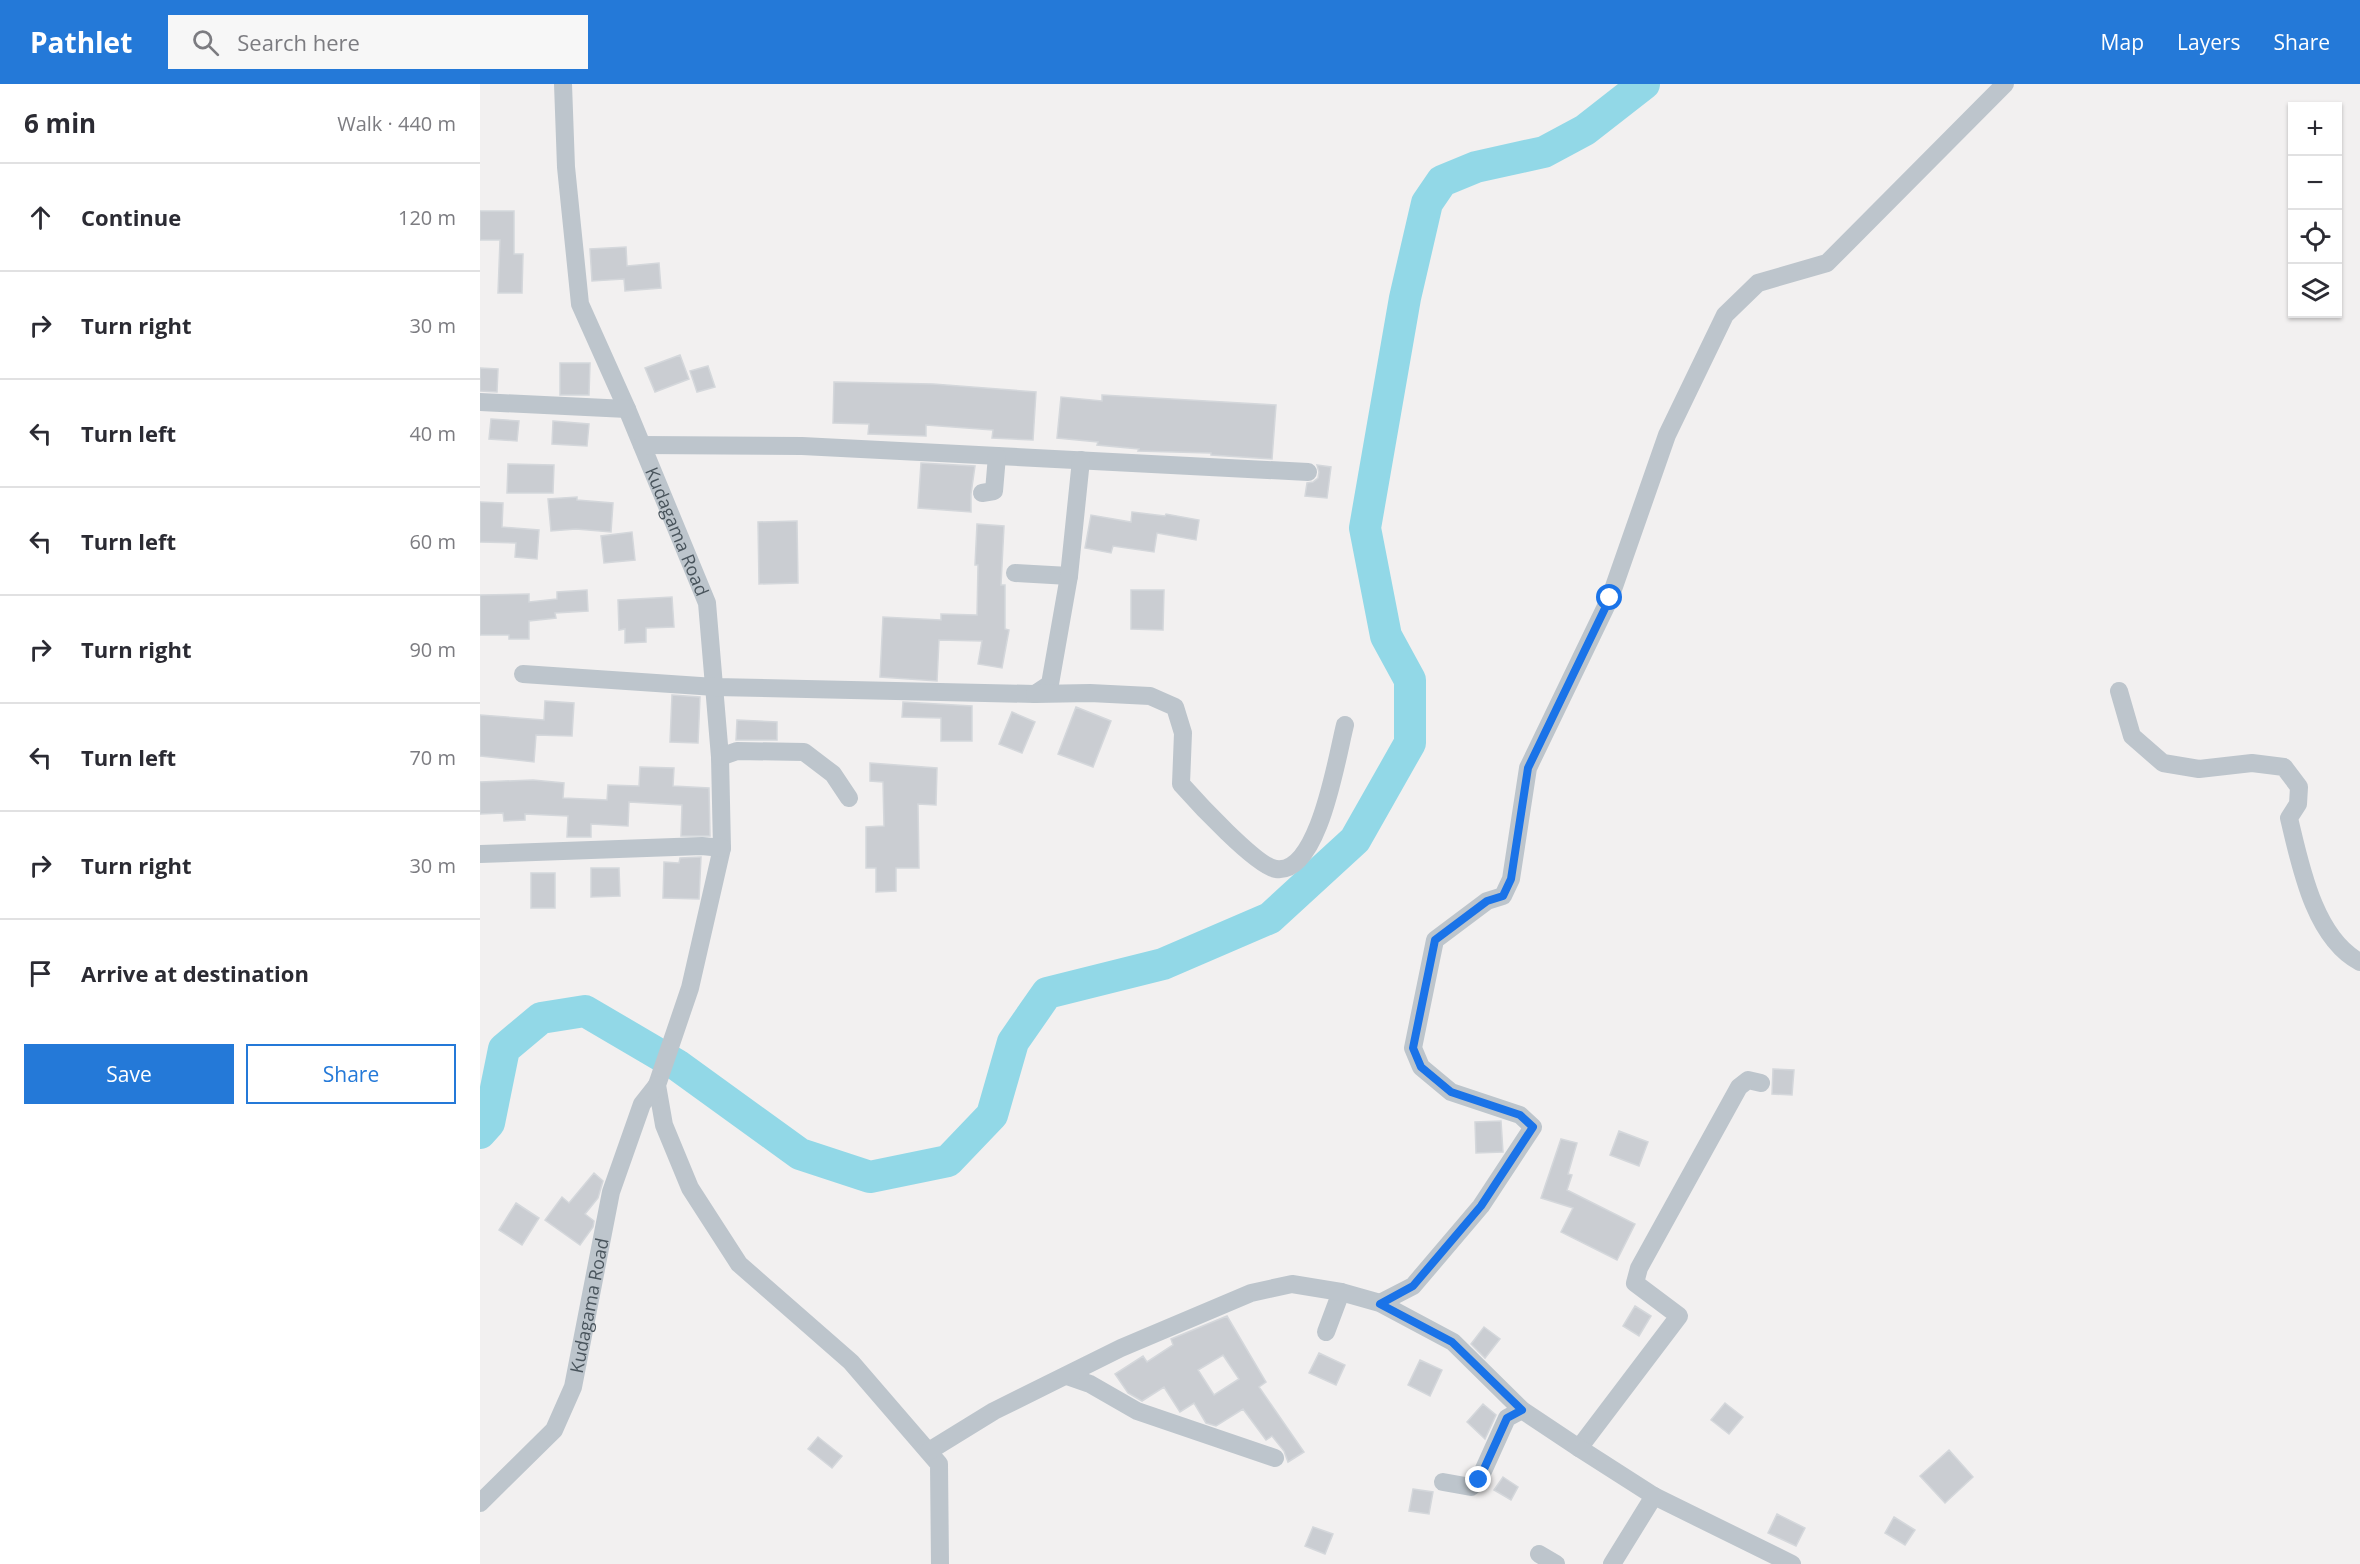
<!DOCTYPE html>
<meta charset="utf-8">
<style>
:root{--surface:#fff;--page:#f7f7f7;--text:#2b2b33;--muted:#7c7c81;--line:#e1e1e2;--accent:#2479d8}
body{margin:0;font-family:"Open Sans",sans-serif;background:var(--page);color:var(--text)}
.controls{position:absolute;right:18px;top:18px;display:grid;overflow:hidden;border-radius:0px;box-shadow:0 2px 4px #0004}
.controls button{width:54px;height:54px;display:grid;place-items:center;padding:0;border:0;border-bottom:2px solid var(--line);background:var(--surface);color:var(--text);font:30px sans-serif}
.stop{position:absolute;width:18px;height:18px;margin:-14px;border:4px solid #1a73e8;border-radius:50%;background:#fff}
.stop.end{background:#1a73e8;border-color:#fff;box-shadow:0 2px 6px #0008}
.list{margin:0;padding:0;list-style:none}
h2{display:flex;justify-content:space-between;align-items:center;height:78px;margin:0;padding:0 24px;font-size:26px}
h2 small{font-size:20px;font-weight:400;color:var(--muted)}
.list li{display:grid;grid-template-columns:39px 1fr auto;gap:18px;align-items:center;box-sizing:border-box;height:108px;padding:0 24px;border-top:2px solid var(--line)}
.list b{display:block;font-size:22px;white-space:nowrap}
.list em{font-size:20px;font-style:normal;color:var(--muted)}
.actions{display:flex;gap:12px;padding:18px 24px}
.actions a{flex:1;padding:14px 0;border:2px solid var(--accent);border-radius:0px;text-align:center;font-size:21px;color:var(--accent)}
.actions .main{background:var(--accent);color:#fff}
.icon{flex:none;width:33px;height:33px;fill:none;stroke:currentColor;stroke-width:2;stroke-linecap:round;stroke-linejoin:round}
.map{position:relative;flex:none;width:1880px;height:1480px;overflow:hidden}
header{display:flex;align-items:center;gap:36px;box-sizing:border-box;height:84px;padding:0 30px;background:var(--accent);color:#fff}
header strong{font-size:28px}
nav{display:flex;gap:33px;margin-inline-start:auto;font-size:21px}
.search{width:420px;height:54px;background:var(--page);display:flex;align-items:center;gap:15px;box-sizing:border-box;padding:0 21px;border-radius:0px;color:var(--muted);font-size:22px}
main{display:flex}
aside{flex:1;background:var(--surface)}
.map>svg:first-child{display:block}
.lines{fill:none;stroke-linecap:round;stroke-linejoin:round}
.river{stroke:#92d8e7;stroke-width:32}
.building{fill:#cacdd2;stroke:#d4d7db;stroke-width:1.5;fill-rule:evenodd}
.minor{stroke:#bdc5cc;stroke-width:18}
.route{stroke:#1a73e8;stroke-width:8}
.labels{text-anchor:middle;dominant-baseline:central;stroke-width:5;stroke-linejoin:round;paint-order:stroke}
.street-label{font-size:18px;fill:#49545c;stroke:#fff}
</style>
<header>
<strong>Pathlet</strong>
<div class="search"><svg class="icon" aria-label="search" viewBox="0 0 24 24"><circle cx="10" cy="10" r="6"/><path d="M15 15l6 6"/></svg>Search here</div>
<nav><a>Map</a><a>Layers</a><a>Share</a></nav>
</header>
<main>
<aside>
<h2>6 min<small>Walk · 440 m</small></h2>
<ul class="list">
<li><svg class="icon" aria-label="ahead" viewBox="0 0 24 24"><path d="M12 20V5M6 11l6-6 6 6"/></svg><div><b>Continue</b></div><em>120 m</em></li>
<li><svg class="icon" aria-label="right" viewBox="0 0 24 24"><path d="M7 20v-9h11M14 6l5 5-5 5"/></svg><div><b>Turn right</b></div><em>30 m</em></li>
<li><svg class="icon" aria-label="left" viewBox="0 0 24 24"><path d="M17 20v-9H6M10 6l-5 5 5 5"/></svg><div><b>Turn left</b></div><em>40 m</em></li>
<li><svg class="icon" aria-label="left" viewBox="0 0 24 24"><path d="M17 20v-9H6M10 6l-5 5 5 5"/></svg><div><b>Turn left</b></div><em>60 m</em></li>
<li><svg class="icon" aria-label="right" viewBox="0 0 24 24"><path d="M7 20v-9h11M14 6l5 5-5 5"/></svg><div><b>Turn right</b></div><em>90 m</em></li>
<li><svg class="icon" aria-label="left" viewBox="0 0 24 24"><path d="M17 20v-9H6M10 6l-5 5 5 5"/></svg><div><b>Turn left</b></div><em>70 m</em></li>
<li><svg class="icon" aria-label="right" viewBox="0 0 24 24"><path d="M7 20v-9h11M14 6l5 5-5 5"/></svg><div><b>Turn right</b></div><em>30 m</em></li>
<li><svg class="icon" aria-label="arrive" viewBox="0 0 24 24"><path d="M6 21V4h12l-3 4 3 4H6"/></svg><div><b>Arrive at destination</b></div></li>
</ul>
<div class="actions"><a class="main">Save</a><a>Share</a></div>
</aside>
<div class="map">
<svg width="1880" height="1480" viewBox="0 0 1880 1480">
<rect width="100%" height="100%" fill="#f2f0f0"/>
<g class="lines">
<path class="river" d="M0 1049 9 1039 24 965 61 934 105 927 197 981 320 1070 390 1093 468 1077 512 1031 533 958 567 909 683 880 790 834 875 756 930 659V596L906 552 885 444 925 214 947 119 962 97 996 83 1064 68 1105 46 1164 0"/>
</g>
<path class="building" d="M0 127H34V170H43L42 209H18L20 156H0Z
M146 163 147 182 179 179 181 204 145 207 144 195 112 197 110 165Z
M200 271 209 295 175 308 165 284Z
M80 279H110L109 311H80Z
M228 282 235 303 217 308 210 287Z
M0 284 18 285 17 308 0 307Z
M354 298 453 300 556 308 553 356 512 354 513 346 446 341V352L388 350 389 340 353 339Z
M622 311 796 321 792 375 731 371V369L658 367 659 365 617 361 618 358 577 354 581 313 622 317Z
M11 335 39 337 37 357 9 355Z
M73 337 109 340 107 362 72 360Z
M441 379 495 382 491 410V428L438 424Z
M28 380 74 381 73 409H27Z
M837 381 851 383 847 414 825 412 827 399 833 398 838 394 839 388Z
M97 413V416L133 419 131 448 96 445 71 447 68 415Z
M0 418 23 419 22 443 59 446 57 475 35 473 36 459 0 458Z
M652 428 685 432 686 430 719 436 716 456 677 449 674 468 633 462 631 469 605 464 611 431 651 438Z
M317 437 318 499 279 500 278 438Z
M497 440 524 442 521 501H525V545L529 546 522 584 498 580 502 557 459 556 457 597 400 593 403 533 461 536V530L497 531 498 481H495Z
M152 448 155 476 124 479 121 452Z
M107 506 108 527 75 529 76 534 49 537V555H29V551H0V511L49 510V518L77 515V508Z
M651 506H684L683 546 651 545Z
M192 513 194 543 166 544V558L145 559V545L139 546 138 516Z
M192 611 220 613 218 659 190 658Z
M65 617 94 619 92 652 56 651 54 678 0 672V631L64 636Z
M423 618 492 622V657H461V634L422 633Z
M596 623 631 637 613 683 578 670Z
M532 628 555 638 542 669 519 660Z
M257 636 297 638V656H256Z
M390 679 457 684 456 721 438 720 439 784H416V807L396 808V784H386V743L404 742 403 698 390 697Z
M160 683 194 684 193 702 229 704 230 752H201L202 721 149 718 148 742 111 740V753H87L88 732 45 730V736L24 737 23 729 0 730V698L53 696 84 699 83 714 127 716 128 701 159 702Z
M221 773 219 815 183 814 184 778 199 779 200 774Z
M111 784H139L140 812 111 813Z
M51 789H75V824H51Z
M1293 985 1314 986 1312 1011 1292 1010Z
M1021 1037 1023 1068 996 1069 995 1038Z
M1139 1047 1168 1058 1159 1082 1130 1071Z
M1081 1055 1097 1059 1088 1090 1092 1091 1087 1106 1155 1140 1137 1176 1081 1148 1093 1124 1061 1114Z
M114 1089 123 1097 118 1114 105 1130 114 1137 113 1143 100 1161 65 1136 82 1113 89 1119Z
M36 1119 59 1134 42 1161 19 1146Z
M1155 1222 1171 1232 1159 1252 1143 1242Z
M747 1232 786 1298 779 1303 824 1368 808 1378 804 1367 792 1352 786 1356 763 1325 736 1342 726 1339 714 1319 700 1328 684 1303 662 1317 648 1309 635 1290 663 1272 667 1278 693 1261 691 1255ZM743 1271 759 1295 734 1311 718 1286Z
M1004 1243 1020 1255 1005 1274 991 1260Z
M839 1269 865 1281 856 1301 829 1289Z
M940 1276 962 1286 950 1312 928 1301Z
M1245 1319 1263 1333 1249 1350 1231 1336Z
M1003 1320 1016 1331 1005 1355 987 1338Z
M338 1353 362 1372 352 1384 328 1365Z
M1469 1366 1493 1393 1465 1419 1440 1392Z
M1023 1393 1038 1403 1031 1416 1014 1406Z
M933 1405 953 1408 949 1430 929 1427Z
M1297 1430 1325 1444 1316 1462 1288 1449Z
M1414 1433 1435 1446 1425 1461 1405 1449Z
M833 1443 853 1450 845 1470 825 1462Z"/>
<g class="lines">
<g class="minor">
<path id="s1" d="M83 0 86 83 100 220 147 325 227 519 240 673 242 764 210 904 177 1001 184 1041 210 1104 259 1180 371 1278 459 1380 460 1480"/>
<path d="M0 318 147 325"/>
<path d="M162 361 322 362 828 388"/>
<path d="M502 409 514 407 517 372"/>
<path d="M535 489 589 492"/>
<path d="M43 590 235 603 555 610 570 600 589 492 601 376"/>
<path d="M1639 607 1652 652 1683 679 1719 685 1772 679 1804 683 1819 703 1818 720 1809 734C1820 780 1834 854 1880 878"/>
<path d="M555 610 610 609 670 612 695 623 703 649 701 700C716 717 777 783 796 785 839 791 857 672 865 641"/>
<path d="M240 673 257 667 324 668 353 690 369 714"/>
<path d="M0 770 222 762 242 764"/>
<path d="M900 1219 933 1202 1001 1122 1053 1043 1040 1031 971 1008 941 983 933 964 955 856 1007 817 1023 812 1031 795 1048 684 1130 514 1187 351 1245 231 1278 199 1347 179 1525 0"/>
<path d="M846 1248 861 1208"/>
<path d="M587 1292 610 1300 657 1327 795 1374"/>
<path d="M1099 1364 1199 1232 1155 1199 1159 1184 1259 1003 1268 996 1281 999"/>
<path d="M449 1367 514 1327 641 1264 771 1209 812 1200 861 1208 900 1219 973 1258 1042 1326 1099 1364 1174 1412 1312 1480"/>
<path d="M963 1398 991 1403 999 1396 1027 1334 1042 1326"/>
<path id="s2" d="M0 1419 74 1346 93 1303 131 1108 162 1020 177 1001"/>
<path d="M1059 1470 1076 1480"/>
<path d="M1132 1480 1174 1412"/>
</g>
</g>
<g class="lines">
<path class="route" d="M999 1396 1027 1334 1042 1326 972 1258 900 1220 933 1202 1001 1122 1053 1043 1040 1031 971 1008 941 983 933 964 955 856 1007 817 1023 812 1031 795 1048 684 1130 514"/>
</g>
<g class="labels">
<g class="street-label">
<text stroke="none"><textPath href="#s1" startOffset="468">Kudagama Road</textPath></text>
<text stroke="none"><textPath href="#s2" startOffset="234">Kudagama Road</textPath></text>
</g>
</g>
</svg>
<div class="controls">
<button>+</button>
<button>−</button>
<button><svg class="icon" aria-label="locate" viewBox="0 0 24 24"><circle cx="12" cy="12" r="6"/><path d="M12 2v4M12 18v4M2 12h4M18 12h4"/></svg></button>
<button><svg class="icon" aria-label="layers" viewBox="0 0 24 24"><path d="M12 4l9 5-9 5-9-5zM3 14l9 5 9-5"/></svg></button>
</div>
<div class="stop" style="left:1130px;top:514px"></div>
<div class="stop end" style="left:999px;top:1396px"></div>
</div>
</main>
